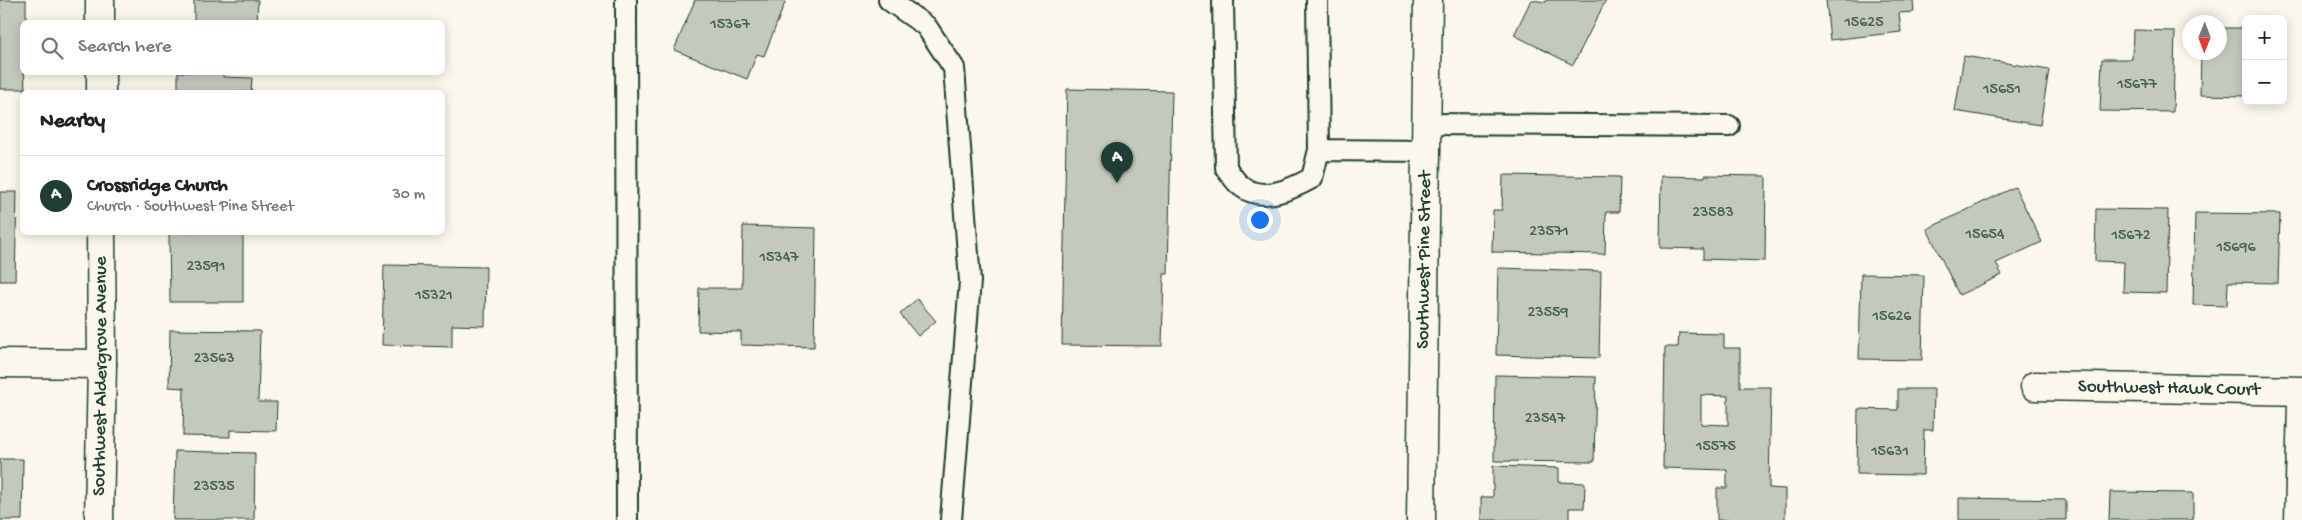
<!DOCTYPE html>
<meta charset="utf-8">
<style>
:root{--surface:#fff;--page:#f2f2f2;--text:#222;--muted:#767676;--line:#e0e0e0;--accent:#1f3d34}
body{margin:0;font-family:"Gochi Hand",sans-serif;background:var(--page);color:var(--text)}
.controls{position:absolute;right:15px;top:15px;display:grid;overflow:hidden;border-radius:8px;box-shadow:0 2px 12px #0003}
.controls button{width:45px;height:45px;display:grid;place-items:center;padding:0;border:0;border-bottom:1px solid var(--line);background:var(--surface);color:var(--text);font:25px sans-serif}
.compass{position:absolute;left:2182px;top:15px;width:45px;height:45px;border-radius:50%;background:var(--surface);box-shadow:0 2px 12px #0003;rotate:181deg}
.you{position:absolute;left:1259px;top:219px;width:18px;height:18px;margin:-12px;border:4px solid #fff;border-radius:50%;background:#1a73e8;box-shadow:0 0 0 8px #1a73e833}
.badge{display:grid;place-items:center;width:32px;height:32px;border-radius:50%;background:var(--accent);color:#fff;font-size:16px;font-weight:700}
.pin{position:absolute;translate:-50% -41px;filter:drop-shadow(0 1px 2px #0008)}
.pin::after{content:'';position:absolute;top:26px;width:18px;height:15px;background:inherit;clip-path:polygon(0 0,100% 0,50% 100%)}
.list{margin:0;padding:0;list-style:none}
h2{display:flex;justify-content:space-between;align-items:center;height:65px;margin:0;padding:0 20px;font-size:21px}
h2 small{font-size:16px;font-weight:400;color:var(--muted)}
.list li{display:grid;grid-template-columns:32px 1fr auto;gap:15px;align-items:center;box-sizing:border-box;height:80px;padding:0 20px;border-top:1px solid var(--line)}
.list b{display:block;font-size:19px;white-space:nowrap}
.list p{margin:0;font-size:16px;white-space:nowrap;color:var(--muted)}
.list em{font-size:16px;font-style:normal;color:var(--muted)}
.icon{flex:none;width:28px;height:28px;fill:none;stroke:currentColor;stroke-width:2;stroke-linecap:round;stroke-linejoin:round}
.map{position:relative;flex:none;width:2302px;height:520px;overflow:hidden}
.search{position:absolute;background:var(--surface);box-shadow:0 2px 12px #0003;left:20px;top:20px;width:425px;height:55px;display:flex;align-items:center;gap:12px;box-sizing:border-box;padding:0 18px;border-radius:8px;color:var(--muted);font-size:19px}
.panel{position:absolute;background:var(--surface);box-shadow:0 2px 12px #0003;left:20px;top:90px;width:425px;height:145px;border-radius:8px}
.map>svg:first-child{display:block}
.building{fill:#c4c9be;stroke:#1f3d34;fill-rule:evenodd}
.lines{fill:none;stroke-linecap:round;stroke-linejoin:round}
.service-casing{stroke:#1f3d34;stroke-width:24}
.minor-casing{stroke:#1f3d34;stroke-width:31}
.service{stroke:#fbf7ec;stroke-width:20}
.minor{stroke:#fbf7ec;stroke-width:28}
.labels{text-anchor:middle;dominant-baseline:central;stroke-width:4;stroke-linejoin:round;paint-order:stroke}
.number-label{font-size:16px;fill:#486056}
.street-label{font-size:19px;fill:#1f3d34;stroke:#fbf7ec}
</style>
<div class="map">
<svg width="2302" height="520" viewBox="0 0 2302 520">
<rect width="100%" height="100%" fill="#fbf7ec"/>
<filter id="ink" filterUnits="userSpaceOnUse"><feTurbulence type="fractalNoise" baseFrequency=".02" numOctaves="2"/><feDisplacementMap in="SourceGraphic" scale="10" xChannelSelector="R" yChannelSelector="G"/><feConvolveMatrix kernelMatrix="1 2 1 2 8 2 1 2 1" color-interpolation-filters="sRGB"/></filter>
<g filter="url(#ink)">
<path class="building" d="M0 0H26V22H22L25 89H0Z
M194 0H258L257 22H194Z
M695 0H786L764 56 757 54 747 79 674 50Z
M1531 0 1546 2 1547 0H1606L1573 65 1514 35Z
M1826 0H1913L1914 12 1899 13 1901 32 1830 40Z
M2220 28H2246V96L2200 95 2201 52H2220Z
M2133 30 2175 31 2173 112 2100 111 2102 59H2132Z
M1964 56 2049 70 2040 125 1955 111Z
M178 72H223V77L252 78 251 92H178Z
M1067 89 1172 91 1168 274H1164L1162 346 1062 345Z
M1503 175 1620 177 1619 212H1606L1605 254 1492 252 1493 210H1502Z
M1705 175 1766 176 1765 261 1703 259V249L1660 248 1661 176 1705 177Z
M2015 187 2042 242 1996 263 2002 275 1959 295 1927 229Z
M0 192H17L15 281H0Z
M2096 209 2168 210 2166 293 2123 292 2124 262 2095 261Z
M2195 213 2280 214 2278 283 2228 282 2227 306 2193 305Z
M743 226 816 228 814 347 741 345V332L698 331 699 288H742Z
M169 232H243V302H170Z
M384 265 486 267 485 326 452 325V347L382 345Z
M1498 268 1601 271 1599 358 1496 355Z
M1861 274 1924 275 1922 360 1859 359Z
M917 299 936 321 918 336 900 314Z
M170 330 260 331 258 402H277L276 431 230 430V437L183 436 184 388 169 387Z
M1679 333 1724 334V348H1740V387H1771L1769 488 1785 489V520H1717V488H1727V470L1663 468 1665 347H1678ZM1701 395 1728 396V425L1701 424Z
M1495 375 1596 377 1594 462 1494 461Z
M1898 389H1934L1933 430H1924L1923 475 1857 474 1858 409 1898 410Z
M175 451 255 453 254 520H173Z
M0 459H23L22 520H0Z
M1493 466 1559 468V482L1585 483 1584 508H1569V520H1481V497H1493Z
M2110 492 2193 493V520H2109Z
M1959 498 2066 500V520H1959Z"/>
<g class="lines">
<g class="service-casing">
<path id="service" d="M626 0 627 520
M889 0 926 26 954 68 970 281 951 520
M1223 0 1226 168C1231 174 1235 182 1241 186 1262 203 1292 189 1312 178L1319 150 1317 0
M1427 124 1729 126
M1319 150 1426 151"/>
</g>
<g class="minor-casing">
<g id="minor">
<path d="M100 0V22"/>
<path d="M101 72V92"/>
<path d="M0 363 102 364"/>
<path id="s1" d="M2035 386 2302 391"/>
<path id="s2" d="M99 520 102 364 101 232"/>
<path id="s3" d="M1421 520 1428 0"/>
<path d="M2299 520 2302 403"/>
</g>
</g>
<use href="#service" class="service"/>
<use href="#minor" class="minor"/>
</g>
</g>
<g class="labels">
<g class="number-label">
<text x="1864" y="23">15625</text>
<text x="730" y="25">15367</text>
<text x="2137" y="85">15677</text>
<text x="2002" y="90">15651</text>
<text x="1713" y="213">23583</text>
<text x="1549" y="232">23571</text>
<text x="1985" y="235">15654</text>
<text x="2131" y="236">15672</text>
<text x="2236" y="248">15696</text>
<text x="779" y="258">15347</text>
<text x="206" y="267">23591</text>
<text x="434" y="296">15321</text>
<text x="1548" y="313">23559</text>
<text x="1892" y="317">15626</text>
<text x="214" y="359">23563</text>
<text x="1545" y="419">23547</text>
<text x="1716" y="447">15575</text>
<text x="1890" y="452">15631</text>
<text x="214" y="487">23535</text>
</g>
<g class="street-label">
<text stroke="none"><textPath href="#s3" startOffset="260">Southwest Pine Street</textPath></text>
<text stroke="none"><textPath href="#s2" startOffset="144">Southwest Aldergrove Avenue</textPath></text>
<text stroke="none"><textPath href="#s1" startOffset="134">Southwest Hawk Court</textPath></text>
</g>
</g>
</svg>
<div class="controls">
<button>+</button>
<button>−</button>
</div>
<svg class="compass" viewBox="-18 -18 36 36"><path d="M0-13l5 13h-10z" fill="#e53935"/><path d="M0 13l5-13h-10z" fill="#767676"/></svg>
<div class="you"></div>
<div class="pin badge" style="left:1117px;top:183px">A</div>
<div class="search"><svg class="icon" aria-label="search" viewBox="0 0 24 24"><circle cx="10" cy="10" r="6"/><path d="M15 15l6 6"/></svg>Search here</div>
<section class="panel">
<h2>Nearby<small></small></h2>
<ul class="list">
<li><span class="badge">A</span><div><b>Crossridge Church</b><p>Church · Southwest Pine Street</p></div><em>30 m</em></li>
</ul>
</section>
</div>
